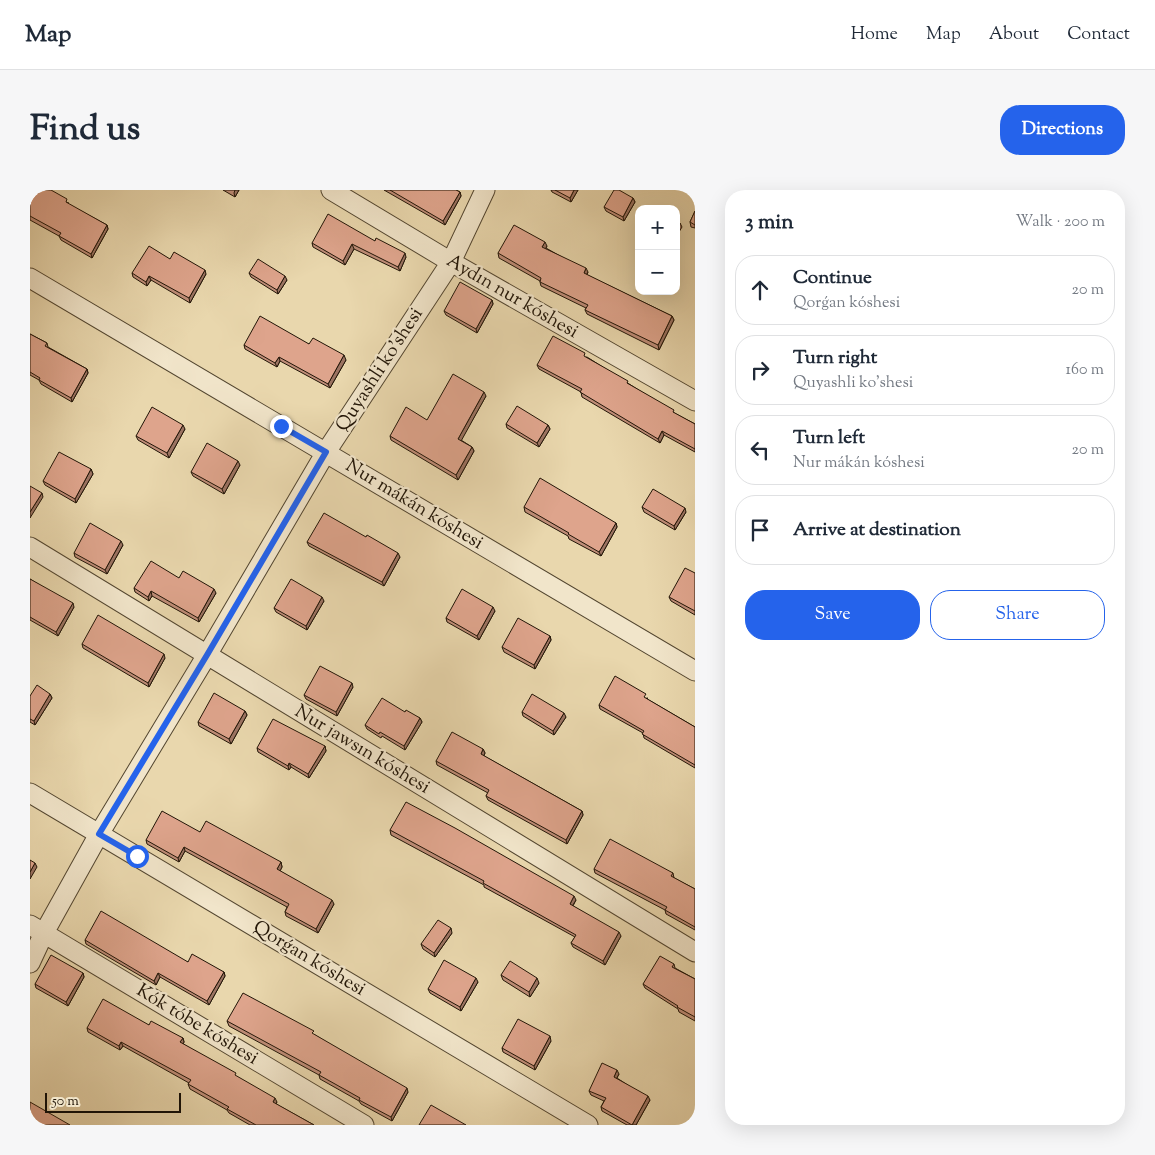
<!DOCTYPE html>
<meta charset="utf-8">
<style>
:root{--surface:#fff;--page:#f6f6f7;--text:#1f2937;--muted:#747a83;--line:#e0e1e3;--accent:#2563eb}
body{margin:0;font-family:"Sorts Mill Goudy",serif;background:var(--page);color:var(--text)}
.controls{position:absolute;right:15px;top:15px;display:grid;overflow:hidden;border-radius:10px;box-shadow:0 5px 20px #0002}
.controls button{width:45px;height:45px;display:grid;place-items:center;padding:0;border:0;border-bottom:1px solid var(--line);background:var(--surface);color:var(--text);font:25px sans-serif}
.scale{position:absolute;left:15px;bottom:12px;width:136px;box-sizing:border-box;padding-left:5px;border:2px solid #211507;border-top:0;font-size:14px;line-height:18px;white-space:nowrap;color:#211507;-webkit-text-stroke:4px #f1e5ca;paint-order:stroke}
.stop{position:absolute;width:15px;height:15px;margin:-11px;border:4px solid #2563eb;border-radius:50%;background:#fff}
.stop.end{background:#2563eb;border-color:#fff;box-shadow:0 1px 5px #0008}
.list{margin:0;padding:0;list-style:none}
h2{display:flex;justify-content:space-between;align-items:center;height:65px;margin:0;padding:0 20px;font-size:21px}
h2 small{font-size:16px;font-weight:400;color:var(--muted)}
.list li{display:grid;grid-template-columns:32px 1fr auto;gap:15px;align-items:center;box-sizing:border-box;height:70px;margin:0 10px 10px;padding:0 10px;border:1px solid var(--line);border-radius:20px}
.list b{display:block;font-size:19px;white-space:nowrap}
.list p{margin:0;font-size:16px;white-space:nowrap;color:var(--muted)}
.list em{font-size:16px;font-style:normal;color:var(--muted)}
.actions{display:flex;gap:10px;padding:15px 20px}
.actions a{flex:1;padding:11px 0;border:1px solid var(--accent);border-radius:20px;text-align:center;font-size:18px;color:var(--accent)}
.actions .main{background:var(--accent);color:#fff}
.icon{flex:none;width:28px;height:28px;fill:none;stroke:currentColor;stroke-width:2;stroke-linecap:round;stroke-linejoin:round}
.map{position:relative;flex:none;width:665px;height:935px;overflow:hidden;border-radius:20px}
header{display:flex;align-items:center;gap:30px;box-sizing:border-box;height:70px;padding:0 25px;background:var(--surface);border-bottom:1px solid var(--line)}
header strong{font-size:24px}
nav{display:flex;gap:28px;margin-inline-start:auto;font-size:18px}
.intro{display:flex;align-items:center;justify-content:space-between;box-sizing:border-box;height:120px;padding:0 30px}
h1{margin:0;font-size:35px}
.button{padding:12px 22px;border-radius:20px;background:var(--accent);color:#fff;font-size:18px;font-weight:700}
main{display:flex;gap:30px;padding:0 30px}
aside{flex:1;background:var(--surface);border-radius:20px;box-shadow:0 5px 20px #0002}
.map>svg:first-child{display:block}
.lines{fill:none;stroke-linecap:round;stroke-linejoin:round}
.minor-casing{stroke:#534630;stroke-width:21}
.minor{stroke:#f1e5ca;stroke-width:19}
.wall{fill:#bf8d78;stroke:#211507}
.shaded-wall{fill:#9b7362;stroke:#211507}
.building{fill:#dea48c;stroke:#211507}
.route{stroke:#2563eb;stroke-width:6}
.labels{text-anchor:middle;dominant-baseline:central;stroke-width:4.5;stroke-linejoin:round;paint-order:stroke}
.street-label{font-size:19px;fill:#211507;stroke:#f1e5ca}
</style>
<header>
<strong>Map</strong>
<nav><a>Home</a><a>Map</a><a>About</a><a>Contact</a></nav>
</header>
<div class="intro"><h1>Find us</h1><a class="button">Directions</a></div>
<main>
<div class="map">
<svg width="665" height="935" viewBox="0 0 665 935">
<rect width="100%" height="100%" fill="#e9d7ad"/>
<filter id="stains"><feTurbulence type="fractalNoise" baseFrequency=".004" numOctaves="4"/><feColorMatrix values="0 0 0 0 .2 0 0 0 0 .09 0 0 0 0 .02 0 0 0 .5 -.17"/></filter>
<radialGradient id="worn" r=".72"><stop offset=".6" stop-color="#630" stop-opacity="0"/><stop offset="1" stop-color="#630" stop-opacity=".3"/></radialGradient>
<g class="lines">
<g class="minor-casing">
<path id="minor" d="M301 0 421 72 665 211
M0 88 665 481
M0 357 665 762
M0 603 558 935
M0 735 334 935
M0 773 14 743 69 644 177 465 296 262 421 72 455 0"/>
</g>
<use href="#minor" class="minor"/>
</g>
<path class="wall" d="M0 0 39 13 38 14 77 35 78 39 62 68 31 50 29 46 0 30Z
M193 0H209L205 7Z
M354 0H426L430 2 431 6 415 35Z
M521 0H548L541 12 522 2Z
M603 8 605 12 594 31 576 21 574 17Z
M665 21V38L661 37 660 32Z
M345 51 376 67 370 81 324 59 315 75 283 57 282 53Z
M517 56 516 58 558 82 557 85 642 126 644 130 629 160 557 124 555 120 556 118 511 96 510 92V91L469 68 468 63Z
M102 83 176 84 160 113 121 90 117 96 103 87Z
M219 83 257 90 248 104 221 87Z
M462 110 463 114 447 143 416 125 414 121Z
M0 144 17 153 18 157 57 179 58 183 42 212 11 194 9 190 0 185Z
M279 154 316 170 300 198 250 171 247 177 215 159 214 155Z
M557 167 646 224 665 234V262L634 245 630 253 552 207 551 202 509 179 507 175Z
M456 206 431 250 442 257 444 261 428 290 361 250 360 246Z
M476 234 518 235 520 239 509 257 477 238Z
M155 239 139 268 108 250 106 246Z
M210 275 194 304 163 286 161 282Z
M61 279 63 284 46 313 15 295 13 291Z
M494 317 586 333 587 337 571 366 539 349 538 346 495 322Z
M612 317 656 322 645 340 614 322Z
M277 352 370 367 354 396 279 356Z
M93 355 77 384 45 367 44 363Z
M665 383V425L641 411 639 407Z
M0 389 44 417 28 446 0 430Z
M104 398 186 403 169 432 122 406 119 411 105 402Z
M294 411 277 440 246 422 244 418Z
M465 421 449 450 417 432 416 428Z
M520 446 521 450 505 479 474 462 472 457Z
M52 454 135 468 119 497 53 458Z
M323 497 307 526 276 509 274 505Z
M20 504 22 508 5 535 0 532V506Z
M618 508 617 509 665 537V578L614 548 613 543 570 519 569 515Z
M215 521 217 525 201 554 169 536 168 532Z
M375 522 390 528 392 532 375 560 352 546 351 548 337 539 335 535Z
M492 522 536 527 524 545 493 526Z
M295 556 296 561 279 588 261 577 259 580 228 562 227 558Z
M453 559 455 563 454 566 552 621 553 625 537 654 458 610 456 606 458 603 407 575 406 571Z
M360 640 546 710 543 716 591 746 575 775 543 757 541 753 545 747 454 697V695L361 645Z
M170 642 251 672 252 677 250 681 304 714 288 743 256 726 255 722 257 717 155 661 149 672 117 654 116 650Z
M564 679 643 683 644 688 665 699V740L636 724 635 720 565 683Z
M422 743 405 767 393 759 391 754Z
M55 750 158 772 194 782 195 786 179 815 130 787 126 795 56 754Z
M644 774 645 778 665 789V831L649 822 648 819 615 798 613 794Z
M53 783 54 787 38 816 6 798 5 794Z
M471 785 509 793 500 807 473 790Z
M448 792 431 821 400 803 398 799Z
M197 831 285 845 378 902 362 931 331 914 329 911 290 889 289 885 199 836Z
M119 835 153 848 154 852 153 854 207 887 247 912 246 914 284 935H220L199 923 197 920 160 899 158 894 159 893 93 856 90 860 58 842 57 838Z
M521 851 505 880 473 862 472 858Z
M589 884 587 888 620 910 606 935H597L572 921 571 917 574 911 561 905 559 901Z"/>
<path class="shaded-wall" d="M205 0H209L205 7 204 3Z
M544 0H548L541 12 540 8Z
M430 2 431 6 415 35 413 31Z
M603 8 605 12 594 31 593 27Z
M650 33 652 37 646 47V41Z
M77 35 78 39 62 68 61 64Z
M515 52 517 56 514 61 512 57Z
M322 54 324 59 315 75 313 71Z
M375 63 376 67 370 81 368 77Z
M556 78 558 82 555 87 554 83Z
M175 80 176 84 160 113 159 108Z
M119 86 121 90 117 96 116 92Z
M255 86 257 90 248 104 247 100Z
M462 110 463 114 447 143 446 139Z
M642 126 644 130 629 160 628 155Z
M314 165 316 170 300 198 298 194Z
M249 167 250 171 247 177 245 173Z
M57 179 58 183 42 212 41 208Z
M454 202 456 206 430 253 428 249Z
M153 235 155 239 139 268 137 263Z
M518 235 520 239 509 257 507 253Z
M632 241 634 245 630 253 628 249Z
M442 257 444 261 428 290 426 285Z
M208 271 210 275 194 304 192 299Z
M61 279 63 284 46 313 45 309Z
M12 303 13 307 0 328V322Z
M655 318 656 322 645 340 644 336Z
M586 333 587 337 571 366 569 362Z
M91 351 93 355 77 384 75 380Z
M368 363 370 367 354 396 352 392Z
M184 399 186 403 169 432 168 428Z
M121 401 122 406 119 411 118 407Z
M292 407 294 411 277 440 276 436Z
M43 413 44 417 28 446 26 442Z
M463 417 465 421 449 450 447 446Z
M520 446 521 450 505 479 504 475Z
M134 464 135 468 119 497 118 493Z
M322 493 323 497 307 526 306 522Z
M20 504 22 508 5 535 4 531Z
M215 521 217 525 201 554 199 549Z
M534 523 536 527 524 545 523 541Z
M390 528 392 532 375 560 374 556Z
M295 556 296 561 279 588 278 584Z
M453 559 455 563 452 569 451 564Z
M259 573 261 577 259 580 258 576Z
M552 621 553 625 537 654 536 650Z
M154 657 155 661 149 672 148 668Z
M251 672 252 677 249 683 247 679Z
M5 673 7 677 0 689V682Z
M544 706 546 710 541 718 540 714Z
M302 710 304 714 288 743 286 739Z
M421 738 422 743 405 767 404 763Z
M589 742 591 746 575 775 573 771Z
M194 782 195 786 179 815 177 811Z
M53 783 54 787 38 816 36 812Z
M128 783 130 787 126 795 124 791Z
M446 788 448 792 431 821 430 817Z
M507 788 509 793 500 807 499 802Z
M520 846 521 851 505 880 504 876Z
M153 848 154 852 152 857 150 852Z
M91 852 93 856 90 860 89 856Z
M587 880 589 884 585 891 584 887Z
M377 898 378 902 362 931 361 927Z
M618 906 620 910 606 935H602Z
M245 908 247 912 244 916 243 912Z"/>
<path class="building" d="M0 0H21L37 9 36 12 77 35 61 64 29 46 31 43 0 26Z
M360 0H426L430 2 413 31Z
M525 0H544L540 8Z
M584 0H589L603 8 593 27 574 17Z
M665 21V35L660 32Z
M298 24 345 51 346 48 375 63 368 77 322 54 313 71 282 53Z
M646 31 650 33 646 41Z
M484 35 515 52 512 57 556 78 554 83 642 126 628 155 555 120 558 115 510 92 511 88 468 63Z
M119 56 140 69 144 62 175 80 159 108 119 86 116 92 102 83Z
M228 69 255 86 247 100 219 83Z
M430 92 462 110 446 139 414 121Z
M230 126 279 154 283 148 314 165 298 194 249 167 245 173 214 155Z
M0 144 17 153 15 156 57 179 41 208 9 190 10 188 0 182Z
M523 146 555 163 554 166 598 191 597 193 644 220 643 222 665 234V259L632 241 628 249 550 202 552 199 507 175Z
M423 184 454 202 428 249 442 257 426 285 360 246 376 217 397 230Z
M487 216 518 235 507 253 476 234Z
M122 217 153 235 137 263 106 246Z
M177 253 208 271 192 299 161 282Z
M29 262 61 279 45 309 13 291Z
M510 288 586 333 569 362 538 344 539 343 494 317Z
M0 296 12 303 0 322Z
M623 299 655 318 644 336 612 317Z
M294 323 336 347 337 345 368 363 352 392 277 352Z
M60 333 91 351 75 380 44 363Z
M121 371 149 388 153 381 184 399 168 428 121 401 118 407 104 398Z
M655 378 665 383V421L639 407Z
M0 389 43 413 26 442 0 427Z
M261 389 292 407 276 436 244 418Z
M432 399 463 417 447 446 416 428Z
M68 425 134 464 118 493 52 454Z
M488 428 520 446 504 475 472 457Z
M290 476 322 493 306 522 274 505Z
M585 486 616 504 614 507 665 537V575L612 544 614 541 569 515Z
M7 495 20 504 4 531 0 529V506Z
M184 503 215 521 199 549 168 532Z
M502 504 534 523 523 541 492 522Z
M352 508 375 522 376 520 390 528 374 556 350 542 349 544 335 535Z
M243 529 295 556 278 584 259 573 258 576 227 558Z
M422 542 453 559 451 564 552 621 536 650 456 606 459 600 406 571Z
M376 612 425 638 544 706 540 714 589 742 573 771 541 753 546 745 453 693 454 691 360 640Z
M132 621 170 642 176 631 251 672 247 679 302 710 286 739 255 722 259 714 154 657 148 668 116 650Z
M580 649 643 683 641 686 665 699V737L635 720 637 717 564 679Z
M0 670 5 673 0 682Z
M71 721 158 772 162 764 194 782 177 811 128 783 124 791 55 750Z
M408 730 421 738 404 763 391 754Z
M21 765 53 783 36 812 5 794Z
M630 766 644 774 642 777 665 789V827L647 817 648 816 613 794Z
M414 770 446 788 430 817 398 799Z
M480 771 507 788 499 802 471 785Z
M213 803 284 841 282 843 377 898 361 927 329 910 330 908 289 885 291 882 197 831Z
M73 809 119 835 121 831 153 848 150 852 206 883 205 885 245 908 243 912 284 935H226L197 919 199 917 158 894 161 890 91 852 89 856 57 838Z
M488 829 520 846 504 876 472 858Z
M572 873 587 880 584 887 618 906 602 935 571 917 576 908 559 901Z
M0 912 40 935H0Z
M401 915 436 935H389Z
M665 928V935H661Z"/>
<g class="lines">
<path class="route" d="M107 666 69 644 177 465 296 262 251 236"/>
</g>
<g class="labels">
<g class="street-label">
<text transform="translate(482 107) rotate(30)">Aydın nur kóshesi</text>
<text transform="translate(350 180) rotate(-57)">Quyashli ko'shesi</text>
<text transform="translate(384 315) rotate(31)">Nur mákán kóshesi</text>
<text transform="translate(332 560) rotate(31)">Nur jawsın kóshesi</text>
<text transform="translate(279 769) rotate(31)">Qorǵan kóshesi</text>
<text transform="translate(167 835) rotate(31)">Kók tóbe kóshesi</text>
</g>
</g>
<rect width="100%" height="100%" filter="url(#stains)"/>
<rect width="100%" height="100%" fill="url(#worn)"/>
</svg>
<div class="controls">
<button>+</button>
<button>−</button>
</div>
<div class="scale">50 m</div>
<div class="stop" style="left:107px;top:666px"></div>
<div class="stop end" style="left:251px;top:236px"></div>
</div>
<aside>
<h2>3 min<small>Walk · 200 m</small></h2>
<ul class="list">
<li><svg class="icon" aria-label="ahead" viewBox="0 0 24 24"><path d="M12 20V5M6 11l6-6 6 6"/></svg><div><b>Continue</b><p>Qorǵan kóshesi</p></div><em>20 m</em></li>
<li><svg class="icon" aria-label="right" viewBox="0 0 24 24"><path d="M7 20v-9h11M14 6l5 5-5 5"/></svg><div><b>Turn right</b><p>Quyashli ko'shesi</p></div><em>160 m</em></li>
<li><svg class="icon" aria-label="left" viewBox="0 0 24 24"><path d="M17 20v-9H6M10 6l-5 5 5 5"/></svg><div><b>Turn left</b><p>Nur mákán kóshesi</p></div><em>20 m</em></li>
<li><svg class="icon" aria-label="arrive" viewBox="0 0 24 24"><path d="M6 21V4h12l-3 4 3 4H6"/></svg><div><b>Arrive at destination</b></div></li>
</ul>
<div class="actions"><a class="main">Save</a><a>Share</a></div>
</aside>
</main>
